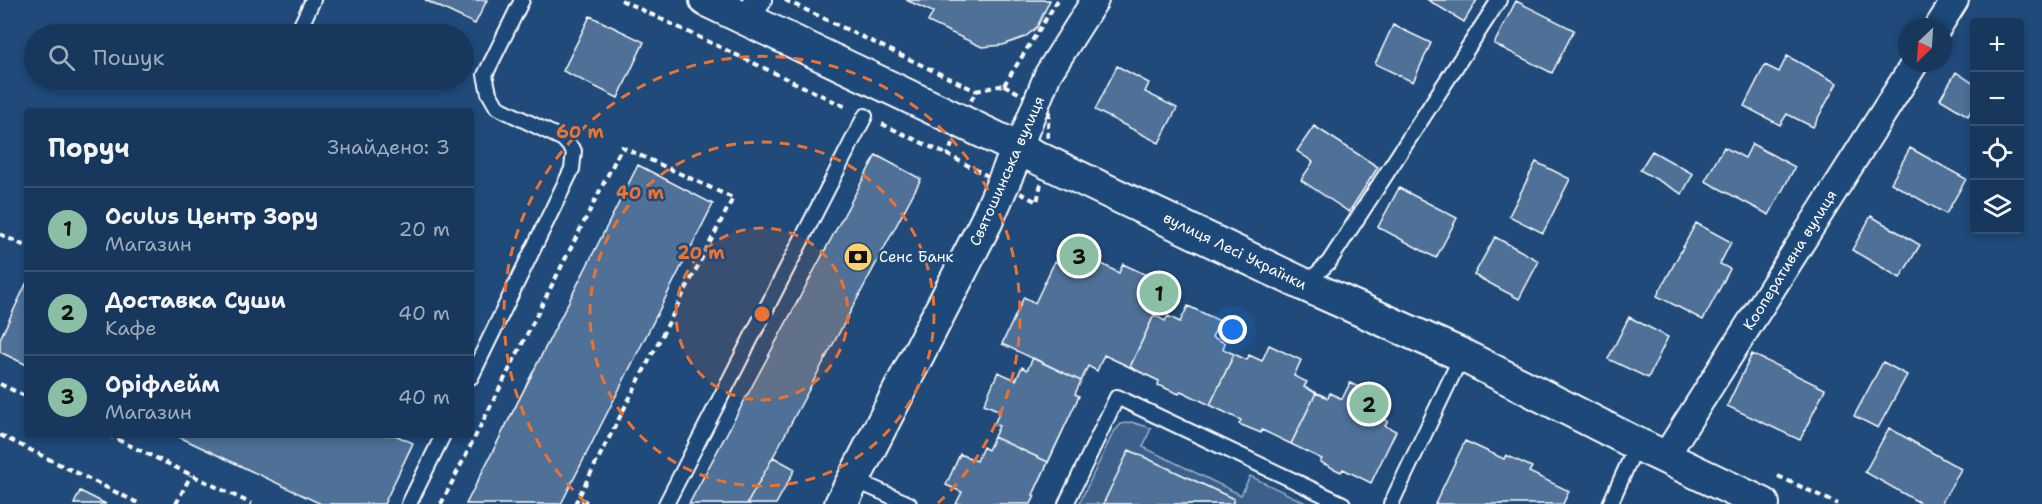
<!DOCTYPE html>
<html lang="uk">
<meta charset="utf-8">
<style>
:root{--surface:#17385c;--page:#244365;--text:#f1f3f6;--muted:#9eacbb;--line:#365272;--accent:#8abfa5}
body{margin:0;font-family:"Shantell Sans",sans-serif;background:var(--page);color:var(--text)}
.controls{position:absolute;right:18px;top:18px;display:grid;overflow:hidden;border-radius:6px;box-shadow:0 3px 9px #0003}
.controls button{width:54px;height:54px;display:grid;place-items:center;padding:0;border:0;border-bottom:2px solid var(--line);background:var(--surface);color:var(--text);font:30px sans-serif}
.compass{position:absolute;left:1898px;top:18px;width:54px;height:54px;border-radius:50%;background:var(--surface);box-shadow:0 3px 9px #0003;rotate:205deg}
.you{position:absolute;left:1233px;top:330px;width:21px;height:21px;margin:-15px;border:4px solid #fff;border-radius:50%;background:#1a73e8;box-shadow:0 0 0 9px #1a73e833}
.badge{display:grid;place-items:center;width:39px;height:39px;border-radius:50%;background:var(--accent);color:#111;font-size:20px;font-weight:700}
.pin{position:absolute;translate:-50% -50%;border:3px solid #fff;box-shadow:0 2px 6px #0006}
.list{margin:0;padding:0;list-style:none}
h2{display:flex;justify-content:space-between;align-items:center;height:78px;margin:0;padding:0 24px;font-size:26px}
h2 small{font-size:20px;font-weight:400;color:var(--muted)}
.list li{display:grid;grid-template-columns:39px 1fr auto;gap:18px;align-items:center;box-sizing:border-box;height:84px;padding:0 24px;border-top:2px solid var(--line)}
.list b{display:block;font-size:22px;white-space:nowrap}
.list p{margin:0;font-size:20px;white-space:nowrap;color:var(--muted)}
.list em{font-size:20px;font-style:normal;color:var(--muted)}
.icon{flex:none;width:33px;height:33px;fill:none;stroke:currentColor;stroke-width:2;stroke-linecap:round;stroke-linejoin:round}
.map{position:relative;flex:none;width:2042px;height:504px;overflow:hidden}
.search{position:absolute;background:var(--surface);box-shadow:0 3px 9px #0003;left:24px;top:24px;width:450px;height:66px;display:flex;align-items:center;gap:15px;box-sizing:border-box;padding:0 21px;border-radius:33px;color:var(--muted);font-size:22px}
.panel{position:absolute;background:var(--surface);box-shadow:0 3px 9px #0003;left:24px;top:108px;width:450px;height:330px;border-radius:6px}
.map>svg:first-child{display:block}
.green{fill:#3c618b;stroke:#9eb0c5;stroke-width:1.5}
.building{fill:#507197;stroke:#fff;stroke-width:1.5}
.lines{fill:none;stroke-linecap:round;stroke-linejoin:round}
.service-casing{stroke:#fff;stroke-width:18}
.minor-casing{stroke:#fff;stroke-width:30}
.tertiary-casing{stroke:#fff;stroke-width:36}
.path{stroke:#fff;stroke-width:4;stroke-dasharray:6 4.5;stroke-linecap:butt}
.service{stroke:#1f4a7a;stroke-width:14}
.minor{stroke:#1f4a7a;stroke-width:26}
.tertiary{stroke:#1f4a7a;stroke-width:32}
.ring{fill:none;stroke:#eb7230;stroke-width:3;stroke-dasharray:10 8}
.labels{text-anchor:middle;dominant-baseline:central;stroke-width:5;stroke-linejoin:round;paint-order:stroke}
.street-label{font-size:15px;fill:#fff;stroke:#1f4a7a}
.poi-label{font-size:15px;fill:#fff;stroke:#1f4a7a;text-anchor:start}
.centre{fill:#eb7230;stroke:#1f4a7a;stroke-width:3}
.ring-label{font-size:18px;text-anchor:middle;font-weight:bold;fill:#eb7230;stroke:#1f4a7a;stroke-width:5;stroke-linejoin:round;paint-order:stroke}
</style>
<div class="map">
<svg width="2042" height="504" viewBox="0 0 2042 504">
<rect width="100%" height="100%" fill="#1f4a7a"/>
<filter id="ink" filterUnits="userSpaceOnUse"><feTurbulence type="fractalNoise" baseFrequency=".0167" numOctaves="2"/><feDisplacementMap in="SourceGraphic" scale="12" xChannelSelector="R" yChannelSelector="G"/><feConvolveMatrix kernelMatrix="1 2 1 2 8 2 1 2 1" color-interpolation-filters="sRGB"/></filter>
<g filter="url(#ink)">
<path class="green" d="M1131 422 1151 428 1143 447 1241 495 1250 476 1308 504H1079L1113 433 1121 424Z"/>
<path class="building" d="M425 0H487L475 24Z
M906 0H1050L1037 27 1025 37 1003 45 982 47 928 22 933 12Z
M1428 0H1477L1464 22Z
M1516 1 1574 30 1552 73 1494 44Z
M590 16 644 42 618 98 563 71Z
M1393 25 1431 43 1413 82 1375 64Z
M1787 56 1837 83 1813 127 1787 114 1780 125 1744 106 1765 65 1779 72Z
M1117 66 1149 83 1145 92 1177 108 1159 143 1095 110Z
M1956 72 1974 84V105L1968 116 1940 99Z
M1314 126 1378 167 1349 212 1301 180 1313 162 1297 151Z
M1752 144 1795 167 1769 215 1705 181 1724 147 1745 158Z
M1910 148 1966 179 1946 214 1891 183Z
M1652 151 1693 174 1682 194 1640 170Z
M876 155 921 179 773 457 747 504H689Z
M1536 162 1570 179 1543 233 1509 216Z
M638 165 713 204 561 504H466Z
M1399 188 1457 218 1436 258 1378 227Z
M1871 216 1920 245 1900 278 1852 250Z
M1696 223 1731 242 1720 264 1730 269 1703 320 1657 296Z
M1495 237 1539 261 1519 299 1474 275Z
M1077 251 1119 273 1123 264 1168 285 1154 315 1165 321 1168 316 1180 322 1188 306 1220 321 1212 337 1225 343 1223 349 1247 360 1249 355 1262 361 1269 345 1301 360 1294 376 1307 382 1304 387 1328 398 1330 393 1342 399 1350 383 1382 398 1374 415 1388 421 1385 426 1396 431 1371 483 1343 469 1341 472 1320 462 1322 459 1262 430 1261 433 1239 424 1241 420 1181 391 1179 394 1158 385 1159 381 1104 355 1097 371 1088 366 1081 381 1002 344 1024 297 1035 303 1055 261 1069 268Z
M1077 251 1119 273 1123 264 1168 285 1130 367 1104 355 1097 371 1088 366 1081 381 1002 344 1024 297 1035 303 1055 261 1069 268Z
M27 282V365L0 352V339Z
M1188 306 1220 321 1212 337 1225 343 1223 349 1234 354 1210 405 1181 391 1179 394 1158 385 1159 381 1130 367 1154 315 1165 321 1168 316 1180 322Z
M1629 317 1668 337 1648 378 1608 359Z
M1269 345 1301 360 1294 376 1307 382 1304 387 1316 393 1291 444 1262 430 1261 433 1239 424 1241 420 1210 405 1234 354 1247 360 1249 355 1262 361Z
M1752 354 1825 389 1800 440 1727 406Z
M1033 358 1081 381 1075 394 1079 396 1033 495 1035 496 1031 504H956L962 492 946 485 960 454 977 461 983 447 988 450 999 426 994 424 1000 411 984 404 998 372 1016 380 1022 367 1027 370Z
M1033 358 1081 381 1075 394 1079 396 1048 462 994 437 999 426 994 424 1000 411 984 404 998 372 1016 380 1022 367 1027 370Z
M1883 362 1907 375 1878 428 1854 416Z
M1350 383 1382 398 1374 415 1388 421 1385 426 1396 431 1371 483 1343 469 1341 472 1320 462 1322 459 1291 444 1316 393 1328 398 1330 393 1342 399Z
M1889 428 1961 469 1941 504H1922L1865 472Z
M175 435H395L413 443 384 504H321Z
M994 437 1048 462 1033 495 1035 496 1031 504H956L962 492 946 485 960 454 977 461 983 447 988 450Z
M1465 441 1504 459 1506 455 1532 467 1529 472 1569 491 1563 504H1435Z
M1129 450 1234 499 1232 504H1103Z
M773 457 795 469 776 504H747Z
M80 491 106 504H74Z"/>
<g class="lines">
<g class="service-casing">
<path id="service" d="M297 34 313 0
M1305 285 1329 262 1499 0
M471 377 572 169 574 151 563 139 497 107 489 93 485 75 522 0
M856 476 866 485 909 504
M409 504 443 435
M666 504 865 116
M1066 504 1117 397 1343 504
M1391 504 1462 355
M1610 504 1637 444"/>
</g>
<g class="minor-casing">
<path id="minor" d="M746 18 758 0
M1938 27 1955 0
M1019 147 1048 74 1095 0
M1665 457 1915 63"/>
</g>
<g class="tertiary-casing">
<path id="tertiary" d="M706 0 1305 285 1462 355 1637 444 1763 504
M841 504 986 222 1019 147"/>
</g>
<path class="path" d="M621 0 848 108
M785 0 976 91
M1004 85 1049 110 1046 160 1037 202 948 155 961 120 976 91Z
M1004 85 1058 0
M882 124 948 155
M0 234 27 247
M0 384 27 397
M0 435 140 504
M108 435 252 504
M1778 476 1838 504
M176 504 191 475
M441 504 622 147 733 198 578 498
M575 504 578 498 591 504"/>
<use href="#service" class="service"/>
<use href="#minor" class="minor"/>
<use href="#tertiary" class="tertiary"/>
</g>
</g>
<circle cx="762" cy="314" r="86" fill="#eb7230" fill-opacity=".12"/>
<g class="ring">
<circle cx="762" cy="314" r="86"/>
<circle cx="762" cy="314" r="172"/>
<path d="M586 503A258 258 0 1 1 938 503"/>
</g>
<defs>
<g id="bank-disc" transform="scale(1.5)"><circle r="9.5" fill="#ffd166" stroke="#1f4a7a"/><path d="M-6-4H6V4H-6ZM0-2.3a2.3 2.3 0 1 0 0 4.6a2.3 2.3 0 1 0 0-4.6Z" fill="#111"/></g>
</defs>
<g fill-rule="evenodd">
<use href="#bank-disc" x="858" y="257"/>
</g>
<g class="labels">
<g class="street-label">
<text transform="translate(1007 171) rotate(-66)">Святошинська вулиця</text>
<text transform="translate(1235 251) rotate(26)">вулиця Лесі Українки</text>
<text transform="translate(1790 260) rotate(-58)">Кооперативна вулиця</text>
</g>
<g class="poi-label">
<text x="879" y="257">Сенс Банк</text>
</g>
</g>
<circle cx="762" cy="314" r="9" class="centre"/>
<g class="ring-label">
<text x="580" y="138">60 m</text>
<text x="640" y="199">40 m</text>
<text x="701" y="259">20 m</text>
</g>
</svg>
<div class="controls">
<button>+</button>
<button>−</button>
<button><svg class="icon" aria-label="locate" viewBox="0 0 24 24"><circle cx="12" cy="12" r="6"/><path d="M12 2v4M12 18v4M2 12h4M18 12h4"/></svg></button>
<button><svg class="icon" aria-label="layers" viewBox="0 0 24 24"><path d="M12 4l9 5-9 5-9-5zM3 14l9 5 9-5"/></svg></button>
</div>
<svg class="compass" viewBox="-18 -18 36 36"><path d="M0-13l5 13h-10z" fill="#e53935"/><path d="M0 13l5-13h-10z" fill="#9eacbb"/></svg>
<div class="you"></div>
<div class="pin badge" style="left:1159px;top:293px">1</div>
<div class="pin badge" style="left:1369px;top:404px">2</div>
<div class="pin badge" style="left:1079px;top:256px">3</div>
<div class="search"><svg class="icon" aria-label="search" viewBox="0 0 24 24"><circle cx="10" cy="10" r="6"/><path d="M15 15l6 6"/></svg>Пошук</div>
<section class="panel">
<h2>Поруч<small>Знайдено: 3</small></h2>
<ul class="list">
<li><span class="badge">1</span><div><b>Oculus Центр Зору</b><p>Магазин</p></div><em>20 m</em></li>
<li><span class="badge">2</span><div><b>Доставка Суши</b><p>Кафе</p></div><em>40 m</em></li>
<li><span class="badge">3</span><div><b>Оріфлейм</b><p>Магазин</p></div><em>40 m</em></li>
</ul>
</section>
</div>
